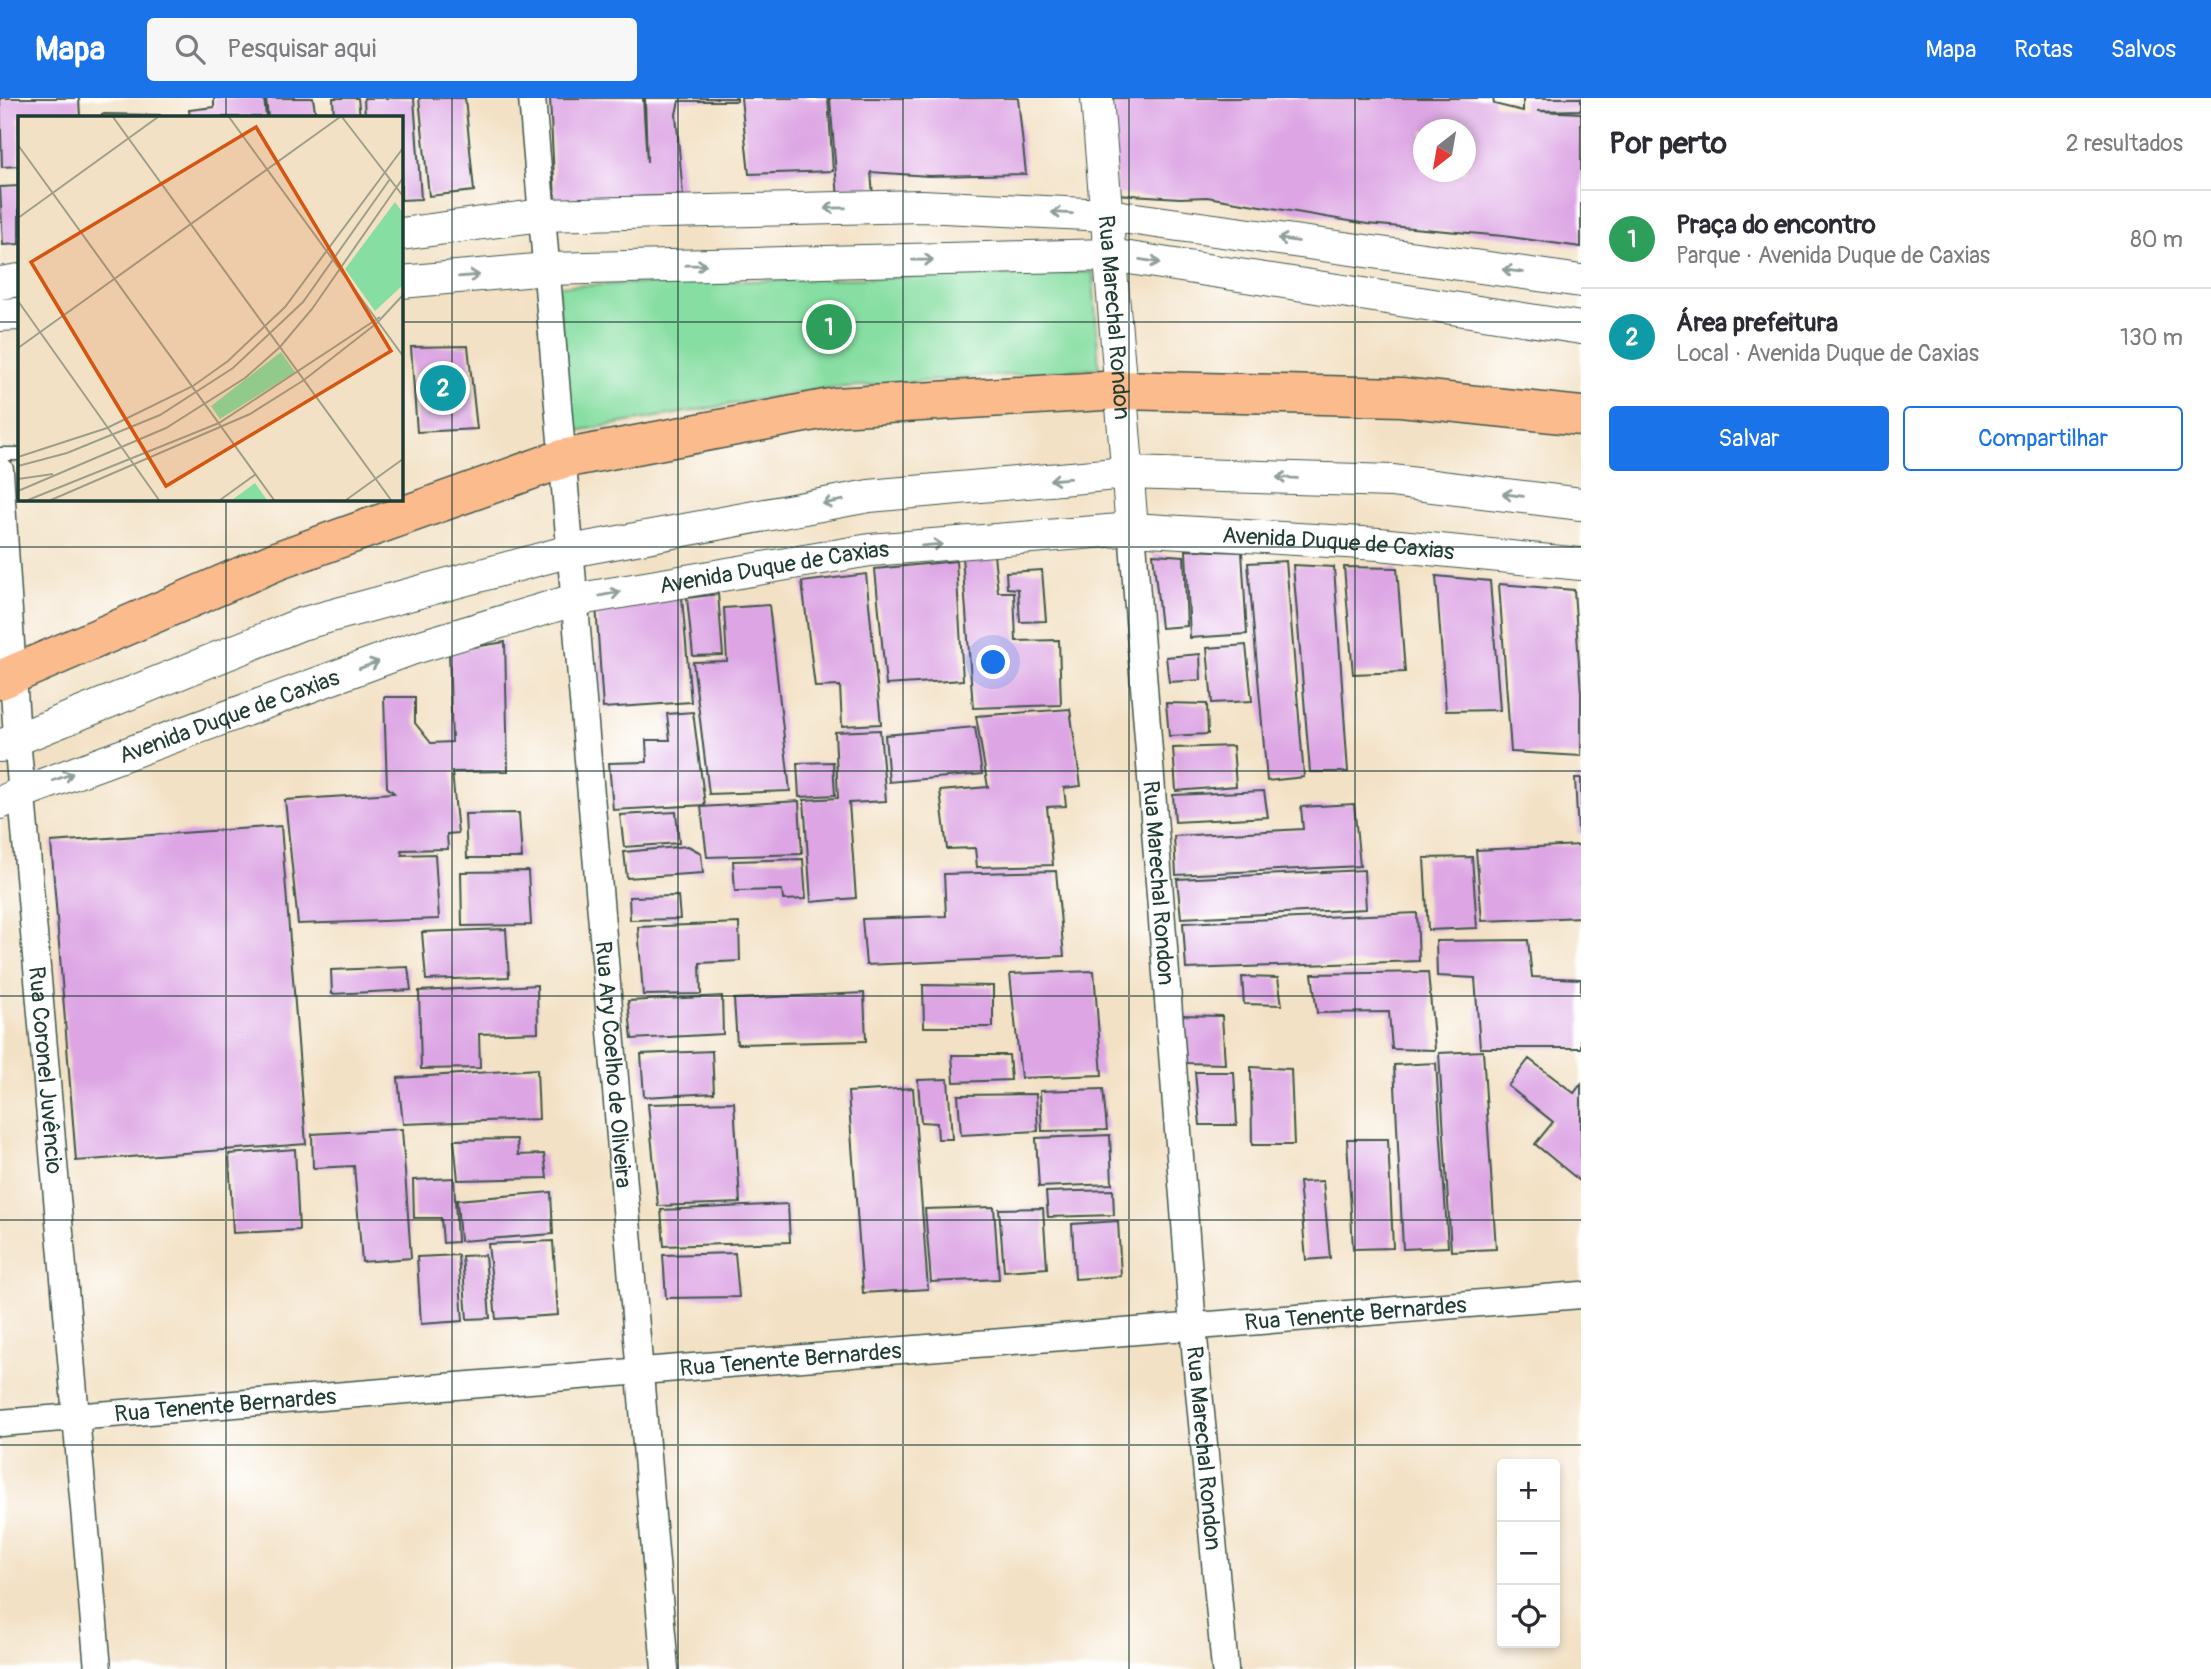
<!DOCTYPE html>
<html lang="pt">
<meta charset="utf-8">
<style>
:root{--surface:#fff;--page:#f7f7f7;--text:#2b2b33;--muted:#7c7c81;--line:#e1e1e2;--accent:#1a73e8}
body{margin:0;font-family:Pangolin,sans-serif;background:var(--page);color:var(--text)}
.controls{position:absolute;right:21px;bottom:21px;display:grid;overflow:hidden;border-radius:7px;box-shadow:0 4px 10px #0003}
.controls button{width:63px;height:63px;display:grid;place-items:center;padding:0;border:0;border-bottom:2px solid var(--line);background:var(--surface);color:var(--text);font:35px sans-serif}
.compass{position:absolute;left:1413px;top:21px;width:63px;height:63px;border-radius:50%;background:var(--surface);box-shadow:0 4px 10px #0003;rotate:211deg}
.you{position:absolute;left:994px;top:565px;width:24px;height:24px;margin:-18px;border:5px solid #fff;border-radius:50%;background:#1a73e8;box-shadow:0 0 0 10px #1a73e833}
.badge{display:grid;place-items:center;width:46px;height:46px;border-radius:50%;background:var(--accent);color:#fff;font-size:23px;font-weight:700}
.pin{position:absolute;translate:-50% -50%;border:4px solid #fff;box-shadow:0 2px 7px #0006}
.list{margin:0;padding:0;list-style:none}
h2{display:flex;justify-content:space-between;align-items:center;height:91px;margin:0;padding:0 28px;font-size:30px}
h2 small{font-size:23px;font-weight:400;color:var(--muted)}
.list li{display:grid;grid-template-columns:46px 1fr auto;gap:21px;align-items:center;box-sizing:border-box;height:98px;padding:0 28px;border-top:2px solid var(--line)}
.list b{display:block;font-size:26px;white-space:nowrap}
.list p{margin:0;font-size:23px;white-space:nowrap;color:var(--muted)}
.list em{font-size:23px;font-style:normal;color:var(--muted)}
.actions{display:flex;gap:14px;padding:21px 28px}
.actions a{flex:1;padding:16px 0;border:2px solid var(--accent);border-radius:7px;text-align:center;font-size:24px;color:var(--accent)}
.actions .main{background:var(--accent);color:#fff}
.icon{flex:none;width:38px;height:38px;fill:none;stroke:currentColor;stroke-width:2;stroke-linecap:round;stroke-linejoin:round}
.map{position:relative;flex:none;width:1581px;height:1571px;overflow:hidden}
header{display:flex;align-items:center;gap:42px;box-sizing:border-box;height:98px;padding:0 35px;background:var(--accent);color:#fff}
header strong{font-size:33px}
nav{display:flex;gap:38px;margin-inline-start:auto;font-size:24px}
.search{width:490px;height:63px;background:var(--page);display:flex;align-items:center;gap:18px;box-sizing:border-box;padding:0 24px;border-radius:7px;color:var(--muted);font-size:26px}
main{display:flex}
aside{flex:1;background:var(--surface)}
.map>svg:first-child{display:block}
.green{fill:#87dea2;stroke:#538e6b;stroke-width:2}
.building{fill:#dda5e4;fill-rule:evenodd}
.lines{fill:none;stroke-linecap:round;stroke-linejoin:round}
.service-casing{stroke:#3f564a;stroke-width:15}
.minor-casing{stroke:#3f564a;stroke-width:29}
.tertiary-casing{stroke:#3f564a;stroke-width:34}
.primary-casing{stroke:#3f564a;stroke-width:41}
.service{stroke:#fff;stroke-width:12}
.minor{stroke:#fff;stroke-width:26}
.tertiary{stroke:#fff;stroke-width:32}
.primary{stroke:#fbbb8d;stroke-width:38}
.oneway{stroke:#8f9e9a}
.grid{fill:none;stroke:#1f3d34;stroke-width:2;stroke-opacity:0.55}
.labels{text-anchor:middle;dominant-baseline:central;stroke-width:7;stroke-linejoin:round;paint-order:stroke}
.street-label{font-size:23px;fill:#1f3d34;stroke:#fff}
.inset-road{fill:none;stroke:#9e9f8b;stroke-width:2}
.view{fill:#d45610;fill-opacity:0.15;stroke:#d45610;stroke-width:3.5}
.inset-edge{fill:none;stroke:#1f3d34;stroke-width:3.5}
</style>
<header>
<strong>Mapa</strong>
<div class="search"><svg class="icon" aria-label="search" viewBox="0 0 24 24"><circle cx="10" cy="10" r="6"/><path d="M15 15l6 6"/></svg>Pesquisar aqui</div>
<nav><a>Mapa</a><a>Rotas</a><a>Salvos</a></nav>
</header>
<main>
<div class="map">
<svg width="1581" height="1571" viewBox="0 0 1581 1571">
<rect width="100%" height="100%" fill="#fff"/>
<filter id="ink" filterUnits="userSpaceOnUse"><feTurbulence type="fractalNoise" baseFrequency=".0143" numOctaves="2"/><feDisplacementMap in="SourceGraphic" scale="14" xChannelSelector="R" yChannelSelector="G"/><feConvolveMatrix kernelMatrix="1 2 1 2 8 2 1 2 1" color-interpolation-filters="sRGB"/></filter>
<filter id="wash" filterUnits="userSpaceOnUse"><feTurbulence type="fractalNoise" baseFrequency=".00686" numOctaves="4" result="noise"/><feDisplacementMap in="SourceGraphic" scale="28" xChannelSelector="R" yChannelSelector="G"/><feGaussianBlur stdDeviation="1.57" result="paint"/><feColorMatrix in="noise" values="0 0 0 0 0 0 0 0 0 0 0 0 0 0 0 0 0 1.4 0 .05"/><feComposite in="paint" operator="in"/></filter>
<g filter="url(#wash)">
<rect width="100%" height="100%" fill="#f3e1c5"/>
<path class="green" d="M1093 174 1099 270 820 291 570 334 558 188Z"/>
<g id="blocks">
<path class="building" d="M0 0H79L80 19H19V68L2 69Z
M214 0H264L266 19H190L189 12 214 9Z
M266 0H313L316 19H268Z
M333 0H358L360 19H334Z
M364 0H414L421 101 401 102V19H365Z
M419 0H465L474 93 429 98Z
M550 0H643L647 64 645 0H737V3H679L676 16 683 97 555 102Z
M741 0H828L833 73 749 76Z
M830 0H1018L1026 76 929 78 871 74 873 98 838 101Z
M1113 0H1493L1494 6 1523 13V0H1581V12L1538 13 1581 15V149L1503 138 1367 126 1207 99 1180 100 1116 96ZM1423 32H1465V74H1423Z
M102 16 160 17V19H102Z
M19 88V146L3 147 0 89Z
M468 248 477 331 417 334 411 249Z
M1186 452 1242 454 1247 536 1190 540Z
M1153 456 1184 458 1187 528 1161 530Z
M994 457 998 494H1014L1016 543 1059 542 1061 607 973 610 962 458Z
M956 463 963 582 886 587 875 471Z
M1286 463 1304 679 1267 683 1248 465Z
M1293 467 1334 469 1348 674H1310Z
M1344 469 1397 470 1405 574 1353 576Z
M1042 472 1046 523 1020 524 1018 491 1007 490 1006 474Z
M866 476 881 626 842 628 840 588 815 589 802 484Z
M1436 478 1490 483 1500 612 1446 613Z
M1499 486 1574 492 1581 595V658L1511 654Z
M718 496 723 557 693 558 687 500Z
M682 499 691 604 603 610 596 507Z
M769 507 790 693 709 696 693 564 727 563 724 510Z
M505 544 508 673 452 674 458 735 447 736 448 751 401 752 402 757 435 756 439 821 298 826 285 702 394 695 387 689 384 599H415V625L431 645 452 644 449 553Z
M1246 547 1252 603 1212 605 1207 550Z
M1200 556 1201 582 1169 584 1166 559Z
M1166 605 1207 606 1208 636 1169 638Z
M1070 611 1081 688 1064 690 1066 708 1047 709 1053 767 977 769 975 750 947 751 940 693 988 689 976 618Z
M693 614 705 707 613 712 609 665 647 664 646 642H670L667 616Z
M975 629 982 676 889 684 885 637Z
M880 632 886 703 849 705 856 800 811 804 804 702 838 700 835 634Z
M1233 648 1236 688 1176 693 1173 650Z
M833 664 835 697 799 699 797 665Z
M1575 680H1581V736H1578Z
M1264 693 1268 719 1175 724 1173 697Z
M799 703 802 756 707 759 701 709Z
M1354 706 1360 768 1176 777 1174 738 1303 731 1301 709Z
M676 714 679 745 624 749 620 717Z
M519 715 522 760H467L465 716Z
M281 728 306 1046 76 1063 51 744Z
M1581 747V819L1482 823 1476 752Z
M688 748 701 755 703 775 627 780 624 754Z
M1472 759 1477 830 1428 832 1424 760Z
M803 761 806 801 783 802 782 792 735 793 733 763Z
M1364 772 1366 811 1181 820 1177 781Z
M528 773 531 827 462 828 461 774Z
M1056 773 1064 858 866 867 862 821 946 818 944 776Z
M678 798 680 821 630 822 629 799Z
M1417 815 1419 863 1186 871 1183 825Z
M739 825 740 863 700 865 701 896 643 897 638 829Z
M506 831 509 879 426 882 422 834Z
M1528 842 1532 879 1581 881V950H1480L1475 880 1437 878 1436 843Z
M408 869 411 892 332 896 331 872Z
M1094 873 1102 977 1021 980 1010 876Z
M1428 874 1435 952 1392 951 1389 914 1317 915 1312 876Z
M1242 879 1278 880 1282 907 1244 906Z
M537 887 538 934 479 936 480 970 421 971 419 893Z
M923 887 993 888V929H924Z
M864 895 866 943 737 946 734 901Z
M722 898 723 936 632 941 628 903Z
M1181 917 1222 918 1225 966 1185 965Z
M712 953 714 995 644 999 641 956Z
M1483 953 1496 1151 1451 1153 1439 955Z
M952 957H1009L1011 982 954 984Z
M1529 961 1574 995 1581 986V1084L1535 1046 1553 1024 1508 988Z
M1436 965 1448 1149 1403 1151 1394 967Z
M1251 969 1291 971 1294 1047H1252Z
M537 971 539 1021 403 1026 398 980Z
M1195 974H1234L1237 1027H1200Z
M948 981 952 1041H938L937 1025 921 1024 918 982Z
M913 990 928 1191 863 1195 848 994Z
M1103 991 1107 1032 1042 1033 1040 993Z
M1036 996 1038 1033 961 1037 958 997Z
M734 1004 740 1105 658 1108 648 1006Z
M402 1031 411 1160 362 1164 354 1068 313 1070 312 1036Z
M1110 1037 1112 1086 1039 1089 1036 1040Z
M517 1041 518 1057 544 1056 547 1080 458 1082 454 1042Z
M1347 1041H1388L1393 1150 1353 1151Z
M295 1051 299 1132 233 1135 229 1056Z
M454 1080 457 1144 443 1145 441 1120H414L413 1082Z
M1323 1083 1330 1160 1306 1162 1299 1084Z
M1113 1092 1114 1117 1048 1119 1046 1094Z
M551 1094 553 1136 460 1143 457 1102Z
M788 1106 790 1144 664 1148 661 1112Z
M994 1109 999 1181 931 1184 925 1111Z
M1043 1110 1047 1170 1004 1173 999 1111Z
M1118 1123 1121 1178 1075 1181 1072 1126Z
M553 1143 558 1217 496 1221 488 1146Z
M735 1155 739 1199 666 1200 663 1157Z
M458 1157 463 1223 421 1226 417 1159Z
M485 1157 490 1220 467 1221 462 1158Z"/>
</g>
</g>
<g filter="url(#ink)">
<use href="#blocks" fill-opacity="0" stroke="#3f564a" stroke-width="2"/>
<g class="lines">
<g class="service-casing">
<path id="service" d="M0 356H19"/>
</g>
<g class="minor-casing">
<g id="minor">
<path id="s1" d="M532 0 665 1571"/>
<path id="s2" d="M0 372 17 640 98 1571"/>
<path id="s3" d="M1132 431 1193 1229 1225 1571"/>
<path id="s4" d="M0 1325 1581 1197"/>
</g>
</g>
<g class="tertiary-casing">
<g id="tertiary">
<path id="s5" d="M1097 0 1132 431"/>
<path d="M401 136 542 117 922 108 1107 117 1581 183"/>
<path d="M401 184 547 171 1110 157 1581 230"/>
<path d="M0 185 19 182"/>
<path d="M0 217 19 216"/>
<path d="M0 648 301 526 570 453 869 398 1127 375 1392 383 1581 406"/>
<path id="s6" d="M0 705 23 694 411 551 574 502 870 452 1132 431 1379 446 1581 466"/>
</g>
</g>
<g class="primary-casing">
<path id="primary" d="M0 582 279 462 562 361 836 309 1120 292 1401 299 1581 318"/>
</g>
<use href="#service" class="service"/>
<use href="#minor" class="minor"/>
<use href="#tertiary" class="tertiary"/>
<use href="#primary" class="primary"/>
</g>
<defs><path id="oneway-shaft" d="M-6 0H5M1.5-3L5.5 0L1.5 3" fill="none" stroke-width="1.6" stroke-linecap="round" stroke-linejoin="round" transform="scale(1.75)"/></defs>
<g class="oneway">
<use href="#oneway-shaft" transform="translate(835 110) rotate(179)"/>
<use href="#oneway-shaft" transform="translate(1062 115) rotate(-177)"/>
<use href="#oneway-shaft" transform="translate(1288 142) rotate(-172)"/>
<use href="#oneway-shaft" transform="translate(923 162) rotate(-1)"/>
<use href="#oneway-shaft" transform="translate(1150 163) rotate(9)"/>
<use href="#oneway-shaft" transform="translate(696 167) rotate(-1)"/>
<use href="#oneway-shaft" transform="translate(1513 173) rotate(-172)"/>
<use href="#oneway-shaft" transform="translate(469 178) rotate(-5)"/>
<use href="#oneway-shaft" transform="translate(1287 380) rotate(-178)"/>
<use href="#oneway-shaft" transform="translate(1060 381) rotate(175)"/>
<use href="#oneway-shaft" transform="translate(1513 397) rotate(-173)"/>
<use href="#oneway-shaft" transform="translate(833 404) rotate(170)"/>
<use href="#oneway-shaft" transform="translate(932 447) rotate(-5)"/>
<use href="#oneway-shaft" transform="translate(610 496) rotate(-10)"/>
<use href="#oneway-shaft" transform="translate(369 567) rotate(-20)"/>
<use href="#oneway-shaft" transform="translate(63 679) rotate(-20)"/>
</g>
</g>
<path class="grid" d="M226 0V19M452 0V1571M678 0V1571M903 0V1571M1129 0V1571M1355 0V1571M0 224H19M401 224H1581M226 401V1571M0 449H1581M0 673H1581M0 898H1581M0 1122H1581M0 1347H1581"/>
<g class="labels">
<g class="street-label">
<text stroke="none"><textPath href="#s5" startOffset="220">Rua Marechal Rondon</textPath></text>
<text stroke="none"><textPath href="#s6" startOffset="1379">Avenida Duque de Caxias</textPath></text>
<text stroke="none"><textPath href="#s6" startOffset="812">Avenida Duque de Caxias</textPath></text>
<text stroke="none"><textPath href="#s6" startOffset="245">Avenida Duque de Caxias</textPath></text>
<text stroke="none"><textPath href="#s3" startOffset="355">Rua Marechal Rondon</textPath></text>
<text stroke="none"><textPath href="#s1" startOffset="970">Rua Ary Coelho de Oliveira</textPath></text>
<text stroke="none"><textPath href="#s2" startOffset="602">Rua Coronel Juvêncio</textPath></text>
<text stroke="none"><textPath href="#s4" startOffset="1360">Rua Tenente Bernardes</textPath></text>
<text stroke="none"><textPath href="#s4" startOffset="793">Rua Tenente Bernardes</textPath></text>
<text stroke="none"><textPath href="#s4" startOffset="226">Rua Tenente Bernardes</textPath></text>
<text stroke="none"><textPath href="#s3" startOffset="922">Rua Marechal Rondon</textPath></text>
</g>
</g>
<g transform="translate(18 18)">
<rect width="385" height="385" fill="#f3e1c5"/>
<path d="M377 86 385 97V169L357 195 327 153ZM263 236 277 256 202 303 193 290ZM237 367 249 384H214Z" fill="#87dea2"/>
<path class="inset-road" d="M95 1 373 384M211 1 385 240M324 1 385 80M0 29 256 384M0 102 140 1M0 185 141 384M0 232 322 1M0 341 89 312 175 270 210 245 267 191 385 32M0 350 49 337 142 299 215 252 285 186 372 63M0 363 35 358M0 375 148 312 227 262 262 231 294 193 385 62M10 384 201 307 362 201M33 384 232 298 286 264 359 207 385 179M202 384 238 358M328 384 385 343"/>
<path class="view" d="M238 11 373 235 148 370 13 146Z"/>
<rect width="385" height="385" class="inset-edge"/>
</g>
</svg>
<div class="controls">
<button>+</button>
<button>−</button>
<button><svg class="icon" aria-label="locate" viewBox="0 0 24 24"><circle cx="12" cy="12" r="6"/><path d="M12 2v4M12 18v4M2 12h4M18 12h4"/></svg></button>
</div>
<svg class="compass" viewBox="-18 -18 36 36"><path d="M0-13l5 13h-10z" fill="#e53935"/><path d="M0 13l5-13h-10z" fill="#7c7c81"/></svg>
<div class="you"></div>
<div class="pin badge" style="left:829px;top:229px;background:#2e9e5b">1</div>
<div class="pin badge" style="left:443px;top:290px;background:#0f9aa8">2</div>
</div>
<aside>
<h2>Por perto<small>2 resultados</small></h2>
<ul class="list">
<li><span class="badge" style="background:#2e9e5b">1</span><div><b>Praça do encontro</b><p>Parque · Avenida Duque de Caxias</p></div><em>80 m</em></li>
<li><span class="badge" style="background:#0f9aa8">2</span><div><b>Área prefeitura</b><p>Local · Avenida Duque de Caxias</p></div><em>130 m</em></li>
</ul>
<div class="actions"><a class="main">Salvar</a><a>Compartilhar</a></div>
</aside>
</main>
